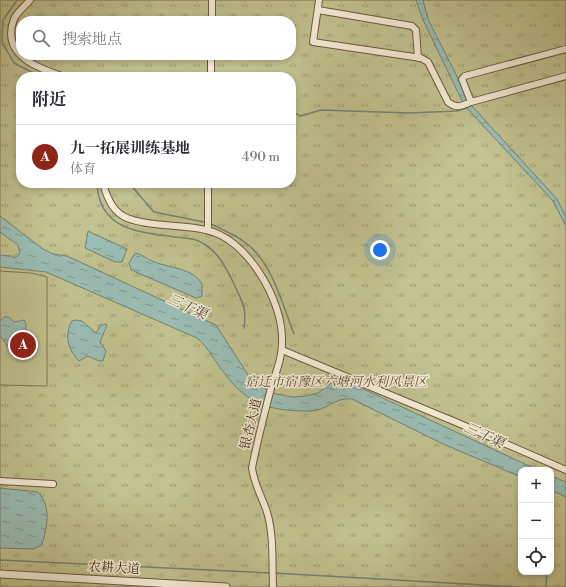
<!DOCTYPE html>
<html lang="zh">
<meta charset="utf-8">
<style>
:root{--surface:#fff;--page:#f2f2f3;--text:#2b2b33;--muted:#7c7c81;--line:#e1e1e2;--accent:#8f2418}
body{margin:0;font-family:"Libre Bodoni","Noto Serif SC",serif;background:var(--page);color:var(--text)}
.controls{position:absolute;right:12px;bottom:12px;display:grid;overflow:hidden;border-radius:8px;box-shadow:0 2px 6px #0003}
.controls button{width:36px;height:36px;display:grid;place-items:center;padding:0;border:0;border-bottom:1px solid var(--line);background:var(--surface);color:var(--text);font:20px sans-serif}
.you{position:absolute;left:380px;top:250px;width:14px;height:14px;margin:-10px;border:3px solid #fff;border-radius:50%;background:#1a73e8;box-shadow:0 0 0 6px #1a73e833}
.badge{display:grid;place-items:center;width:26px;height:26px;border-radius:50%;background:var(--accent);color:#fff;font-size:13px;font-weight:700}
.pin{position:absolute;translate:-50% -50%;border:2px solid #fff;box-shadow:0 1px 4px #0006}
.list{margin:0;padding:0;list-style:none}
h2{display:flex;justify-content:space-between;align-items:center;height:52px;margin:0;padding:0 16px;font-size:17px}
h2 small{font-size:13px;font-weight:400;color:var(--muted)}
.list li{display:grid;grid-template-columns:26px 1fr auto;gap:12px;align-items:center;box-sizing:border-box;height:64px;padding:0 16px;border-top:1px solid var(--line)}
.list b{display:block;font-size:15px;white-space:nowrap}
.list p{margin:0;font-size:13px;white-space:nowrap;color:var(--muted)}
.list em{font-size:13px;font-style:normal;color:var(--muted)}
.icon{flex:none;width:22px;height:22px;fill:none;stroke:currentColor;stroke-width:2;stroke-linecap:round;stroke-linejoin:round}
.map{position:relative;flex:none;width:566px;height:587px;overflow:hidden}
.search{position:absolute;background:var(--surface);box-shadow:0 2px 6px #0003;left:16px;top:16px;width:280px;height:44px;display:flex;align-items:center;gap:10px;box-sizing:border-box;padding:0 14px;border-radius:16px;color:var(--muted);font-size:15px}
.panel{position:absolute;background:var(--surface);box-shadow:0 2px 6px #0003;left:16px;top:72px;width:280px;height:116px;border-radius:16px}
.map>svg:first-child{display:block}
.park{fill:url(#park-tufts);stroke:#827652;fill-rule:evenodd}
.pitch{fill:#c2c391;stroke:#827652}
.water{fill:url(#water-ripples);stroke:#778375}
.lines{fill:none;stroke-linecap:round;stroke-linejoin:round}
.stream{stroke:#778375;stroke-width:1.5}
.minor-casing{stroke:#6e5940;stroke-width:8}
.tertiary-casing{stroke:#6e5940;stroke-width:9}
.minor{stroke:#f7efdb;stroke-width:6}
.tertiary{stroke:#f7efdb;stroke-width:7}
.labels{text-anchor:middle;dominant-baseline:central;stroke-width:3;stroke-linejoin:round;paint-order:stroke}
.park-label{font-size:13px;font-style:italic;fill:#625032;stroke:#f7efdb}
.street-label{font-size:13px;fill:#422a13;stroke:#f7efdb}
.water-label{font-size:14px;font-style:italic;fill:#584f3c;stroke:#f7efdb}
</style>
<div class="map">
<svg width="566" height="587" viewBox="0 0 566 587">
<defs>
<pattern id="park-tufts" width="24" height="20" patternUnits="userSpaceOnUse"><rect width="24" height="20" fill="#c2c391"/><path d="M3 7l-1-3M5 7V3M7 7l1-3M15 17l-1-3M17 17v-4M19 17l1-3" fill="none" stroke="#9f9f75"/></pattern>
<pattern id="water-ripples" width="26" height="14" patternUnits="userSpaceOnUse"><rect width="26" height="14" fill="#9bbfb7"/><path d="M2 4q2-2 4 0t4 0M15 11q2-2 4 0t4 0" fill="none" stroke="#809b94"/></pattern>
</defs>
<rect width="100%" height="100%" fill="#f3e6c7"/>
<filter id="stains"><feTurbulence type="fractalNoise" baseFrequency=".005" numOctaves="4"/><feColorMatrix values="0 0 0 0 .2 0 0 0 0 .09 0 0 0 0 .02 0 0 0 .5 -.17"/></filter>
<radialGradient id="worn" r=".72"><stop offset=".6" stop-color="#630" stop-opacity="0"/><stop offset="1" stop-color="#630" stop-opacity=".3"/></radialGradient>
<path class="park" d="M0 0H566V587H0ZM21 21H291V55H21ZM21 77H291V183H21ZM521 470H551V572H521Z"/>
<path class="pitch" d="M0 271 31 273 47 277V386L0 385Z"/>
<path class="water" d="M416 0H423L428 19 472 106 557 199 566 217V226L553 201 464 105 423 20Z
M0 216 43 249 53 254 67 256 216 325 250 378 260 386 276 394 293 397 306 396 318 393 334 381H346L538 470H521V477L443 444 352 399C334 397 327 411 310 411 271 411 249 406 225 374 215 362 209 348 197 338L46 272 0 267V255L11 256 15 258 20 254 18 245 0 232Z
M88 231 127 249 122 262H115L85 248Z
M135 253C142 254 148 260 155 262 169 268 193 268 202 284V296L196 298 131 270 129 263Z
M4 317H9L14 322 24 320 26 324 25 339 14 347 7 346 0 335V321Z
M76 320 82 321 96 333 100 326 105 324 107 325 100 342 106 351 103 361H99L88 356 79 361C68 350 64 335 72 321Z
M551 476 566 482V497L551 490Z
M0 488 38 492C52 508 47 526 42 545L33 549 0 548Z"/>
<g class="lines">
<path class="stream" d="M17 0 3 20 2 42 14 63 41 77
M291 111 300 116 321 110 409 113 457 111 467 108
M97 183C99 230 138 232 175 237 185 238 196 238 204 244 219 253 226 268 233 282 242 302 247 306 244 328
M129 183 154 212 204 222
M211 224C223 230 236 235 246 243 273 264 282 304 294 334
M551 501V489
M0 560 270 573
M274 573 518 587
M546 587 547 572"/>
<g class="minor-casing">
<path id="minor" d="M30 0C25 6 17 12 14 19 0 56 40 69 65 77
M319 0 313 42 421 58 428 62 448 102C456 109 462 106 471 102
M318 10 412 26 416 30 418 58
M212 21V0
M566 49 465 76 462 79 471 102 566 76
M211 77V55
M103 183C106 195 111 209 123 216 143 227 183 224 206 230 247 238 282 300 282 338 283 356 276 372 271 388 264 415 257 442 252 468 254 484 262 497 267 512 274 535 272 563 273 587
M208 230V183
M282 350 458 423 566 470
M0 481 53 484"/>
</g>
<g class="tertiary-casing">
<path id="tertiary" d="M0 574 226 587"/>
</g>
<use href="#minor" class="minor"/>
<use href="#tertiary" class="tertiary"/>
</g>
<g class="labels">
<g class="park-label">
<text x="336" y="382">宿迁市宿豫区六塘河水利风景区</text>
</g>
<g class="street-label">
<text transform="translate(251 424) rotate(-76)">银杏大道</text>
<text transform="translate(114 568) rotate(3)">农耕大道</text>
</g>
<g class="water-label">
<text transform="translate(187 307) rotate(25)">三干渠</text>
<text transform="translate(484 436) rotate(25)">三干渠</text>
</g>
</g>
<rect width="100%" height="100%" filter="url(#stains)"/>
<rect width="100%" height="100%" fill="url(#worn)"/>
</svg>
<div class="controls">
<button>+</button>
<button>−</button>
<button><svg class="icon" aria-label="locate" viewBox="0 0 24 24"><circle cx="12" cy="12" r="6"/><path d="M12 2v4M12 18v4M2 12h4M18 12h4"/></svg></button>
</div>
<div class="you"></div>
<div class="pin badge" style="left:23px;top:345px">A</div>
<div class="search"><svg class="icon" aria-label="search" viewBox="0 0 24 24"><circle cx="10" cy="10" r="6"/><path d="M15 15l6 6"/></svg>搜索地点</div>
<section class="panel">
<h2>附近<small></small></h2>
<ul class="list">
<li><span class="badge">A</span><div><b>九一拓展训练基地</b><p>体育</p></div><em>490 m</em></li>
</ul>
</section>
</div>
